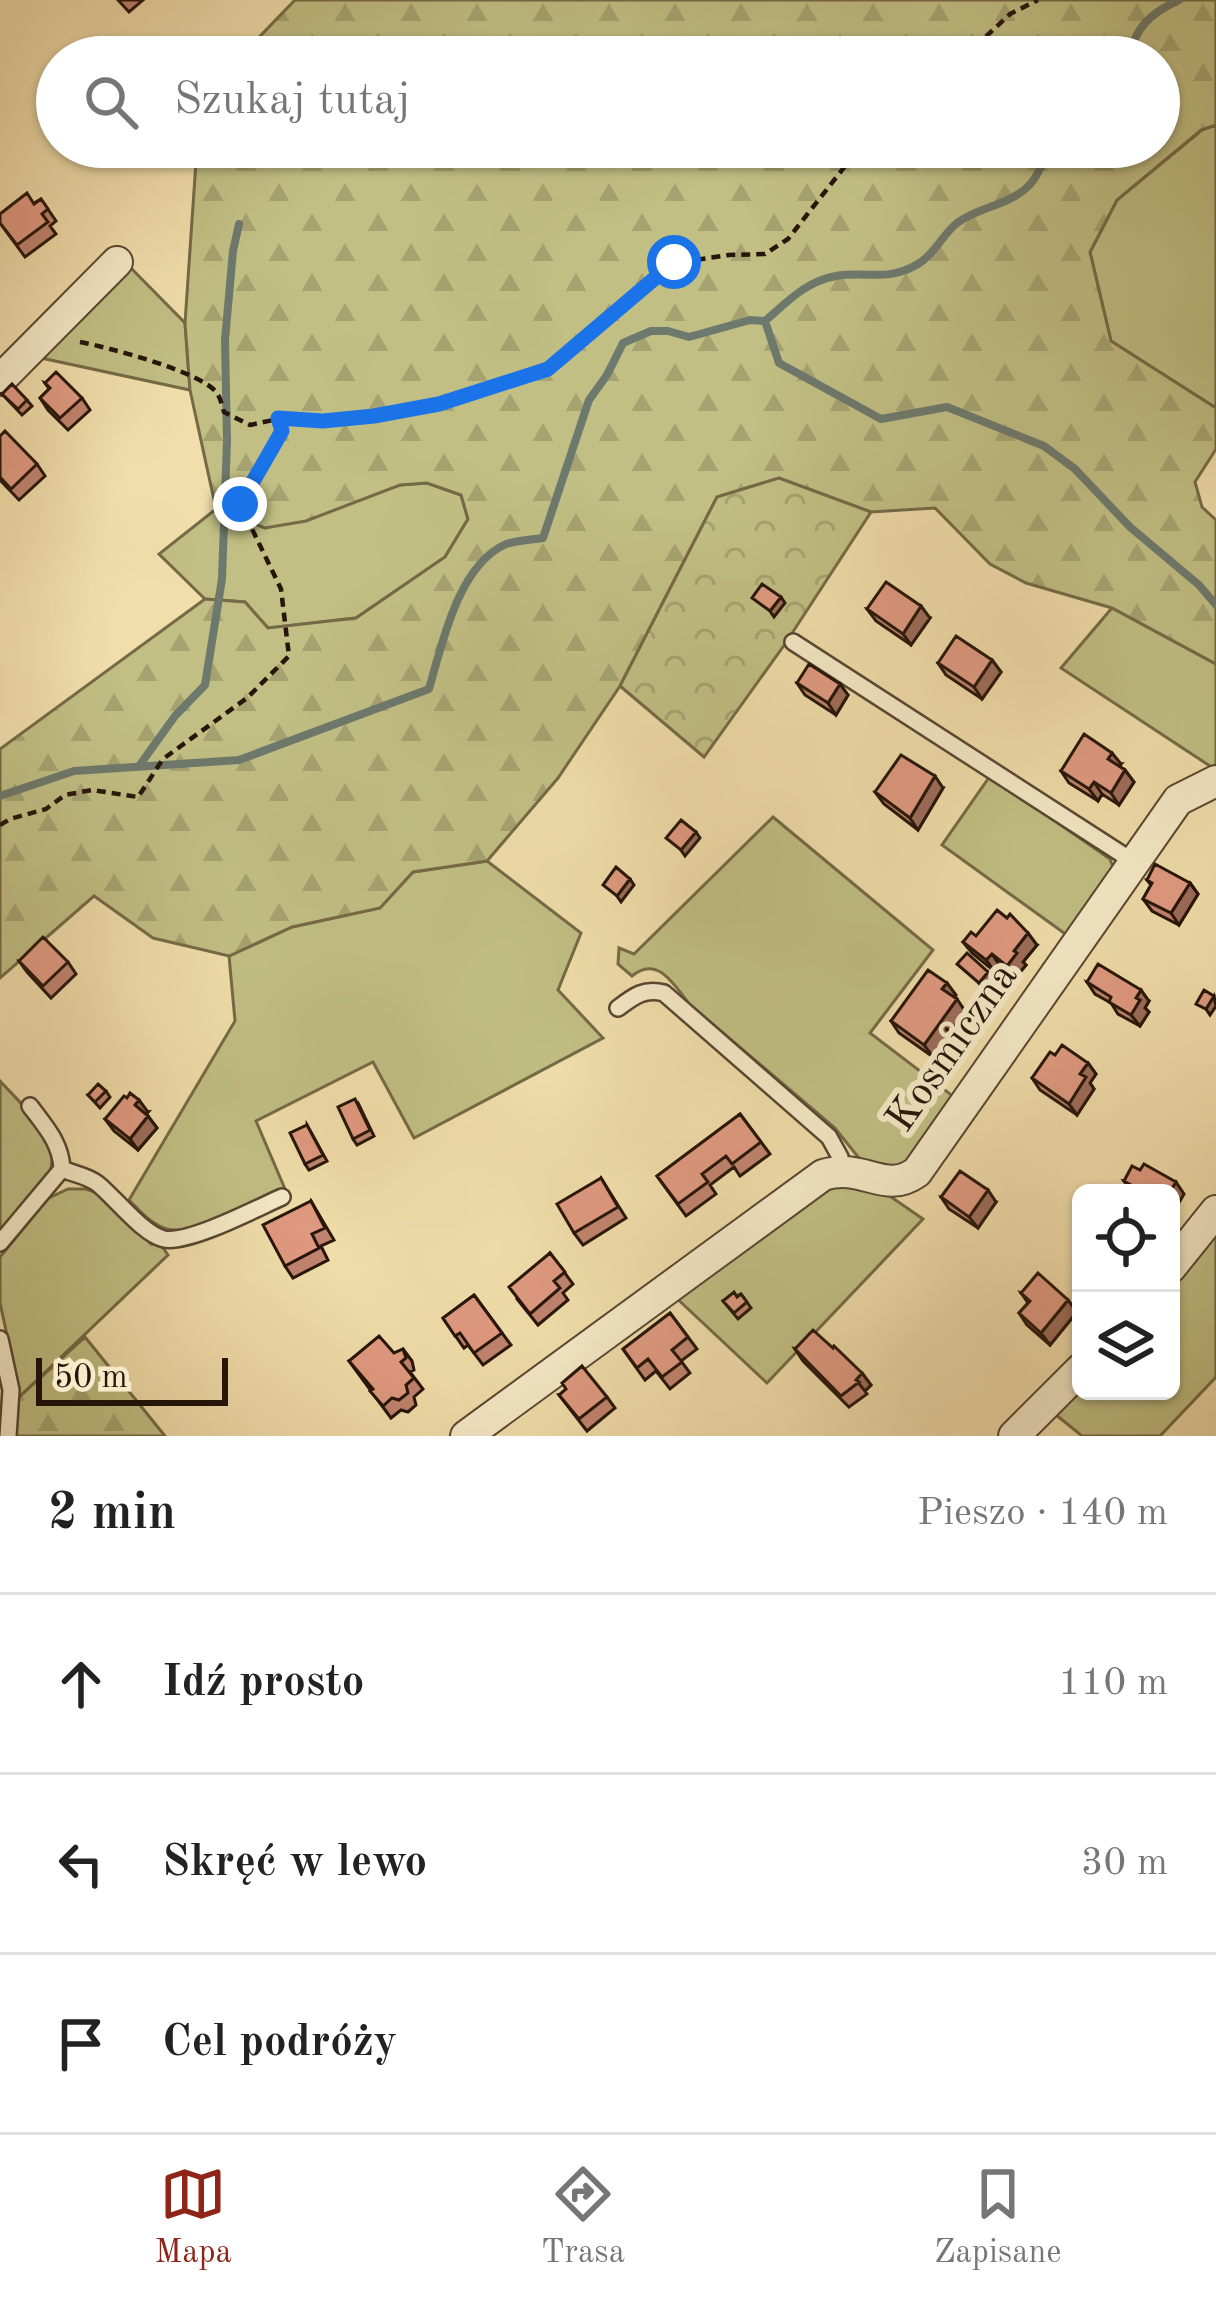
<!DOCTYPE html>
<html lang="pl">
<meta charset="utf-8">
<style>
:root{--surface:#fff;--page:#f6f6f6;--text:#222;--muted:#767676;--line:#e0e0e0;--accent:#8f2418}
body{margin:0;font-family:"Old Standard TT",serif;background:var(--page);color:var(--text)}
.controls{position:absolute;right:36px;bottom:36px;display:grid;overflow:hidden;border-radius:18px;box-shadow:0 3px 9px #0004}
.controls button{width:108px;height:108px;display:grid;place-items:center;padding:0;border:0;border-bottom:3px solid var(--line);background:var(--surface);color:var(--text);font:60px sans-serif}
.scale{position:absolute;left:36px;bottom:30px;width:192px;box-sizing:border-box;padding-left:12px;border:6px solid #261509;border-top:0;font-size:33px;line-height:42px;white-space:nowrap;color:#261509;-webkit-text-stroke:9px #f6eac8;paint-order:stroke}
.stop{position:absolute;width:36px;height:36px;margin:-27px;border:9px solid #1a73e8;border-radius:50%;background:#fff}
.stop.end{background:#1a73e8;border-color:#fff;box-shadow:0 3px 12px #0008}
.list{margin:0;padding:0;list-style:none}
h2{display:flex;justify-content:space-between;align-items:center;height:156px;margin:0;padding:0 48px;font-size:51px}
h2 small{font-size:39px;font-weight:400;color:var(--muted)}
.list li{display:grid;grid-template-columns:78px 1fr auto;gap:36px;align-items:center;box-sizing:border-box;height:180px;padding:0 48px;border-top:3px solid var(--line)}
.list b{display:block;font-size:45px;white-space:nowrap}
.list em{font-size:39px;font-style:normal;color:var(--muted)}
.icon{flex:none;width:66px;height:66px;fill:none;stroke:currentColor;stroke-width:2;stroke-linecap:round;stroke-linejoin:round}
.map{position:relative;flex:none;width:1216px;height:1436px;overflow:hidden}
.search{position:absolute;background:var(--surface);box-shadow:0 3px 9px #0004;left:36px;right:36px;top:36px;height:132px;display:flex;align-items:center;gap:30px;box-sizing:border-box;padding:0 42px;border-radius:66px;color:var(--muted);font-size:45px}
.sheet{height:696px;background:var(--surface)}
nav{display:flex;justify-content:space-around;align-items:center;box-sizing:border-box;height:168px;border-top:3px solid var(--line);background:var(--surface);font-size:33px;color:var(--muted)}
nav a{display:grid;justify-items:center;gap:6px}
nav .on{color:var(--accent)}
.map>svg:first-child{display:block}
.green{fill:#c1bf84;stroke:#746a46;stroke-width:3}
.forest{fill:url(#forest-firs);stroke:#746a46;stroke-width:3}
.park{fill:url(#park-crowns);stroke:#746a46;stroke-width:3}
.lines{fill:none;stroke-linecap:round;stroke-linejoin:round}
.stream{stroke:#6d796d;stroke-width:8}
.service-casing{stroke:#594732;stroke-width:20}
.minor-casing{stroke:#594732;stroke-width:34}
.path{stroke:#261509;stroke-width:4.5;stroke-dasharray:9 6;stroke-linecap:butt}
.service{stroke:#f6eac8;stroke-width:15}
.minor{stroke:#f6eac8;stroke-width:30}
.wall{fill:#c1846f;stroke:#261509;stroke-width:3}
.shaded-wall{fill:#9d6c5a;stroke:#261509;stroke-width:3}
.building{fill:#e09a81;stroke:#261509;stroke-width:3}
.route{stroke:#1a73e8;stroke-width:15}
.labels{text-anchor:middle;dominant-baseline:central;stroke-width:12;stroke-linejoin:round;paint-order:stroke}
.street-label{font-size:42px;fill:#261509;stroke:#f6eac8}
</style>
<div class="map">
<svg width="1216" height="1436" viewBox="0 0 1216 1436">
<defs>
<pattern id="forest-firs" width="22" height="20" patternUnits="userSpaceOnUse" patternTransform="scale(3)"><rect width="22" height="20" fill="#c1bf84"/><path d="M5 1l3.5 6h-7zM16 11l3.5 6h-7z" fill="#a6a371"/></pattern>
<pattern id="park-crowns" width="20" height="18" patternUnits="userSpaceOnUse" patternTransform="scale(3)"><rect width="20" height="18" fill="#c1bf84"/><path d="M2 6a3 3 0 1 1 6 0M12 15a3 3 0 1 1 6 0" fill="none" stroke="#a6a371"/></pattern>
</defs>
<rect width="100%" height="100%" fill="#f1deab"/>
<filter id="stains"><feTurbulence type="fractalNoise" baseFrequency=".00167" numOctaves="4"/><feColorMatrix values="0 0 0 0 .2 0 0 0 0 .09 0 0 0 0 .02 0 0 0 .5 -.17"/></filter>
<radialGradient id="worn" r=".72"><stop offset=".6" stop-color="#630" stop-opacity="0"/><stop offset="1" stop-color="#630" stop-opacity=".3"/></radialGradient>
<path class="green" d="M1216 125V408L1111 341 1090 252 1117 200 1202 130Z
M126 263 185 323 190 390 32 356Z
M427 483 461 495 468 519 445 557 356 618 268 628 245 602 205 599 159 554 216 509 265 528 400 485Z
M1112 608 1216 664V770L1061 668Z
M990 776 1110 859 1113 867 1071 938 942 845Z
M773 817 933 950 870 1033 958 1100 914 1167 894 1174 862 1162 835 1128 689 1004C674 984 657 955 632 976L618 964 619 948 634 954Z
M487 861 581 933 558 990 603 1038 414 1138 373 1062 256 1121 285 1189C257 1202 197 1236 167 1229 152 1225 140 1211 129 1200L235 1021 229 956 292 927 380 908 413 872Z
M0 1081C22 1105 61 1138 50 1172L0 1231Z
M818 1185 881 1190 923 1219 767 1383 670 1292Z
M68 1189H86L100 1194 151 1244 161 1245 168 1255 16 1400 12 1358 0 1303V1257L47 1199Z
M1216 1221V1377L1160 1436H1082L1050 1410 1081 1378V1391H1171V1275Z"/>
<path class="forest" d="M295 0H1216V125L1201 130 1117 200 1090 252 1111 341 1216 408V449L1195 482 1202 507 1216 520V664L1112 608 1026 583 990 564 935 508 871 512 779 478 717 497 620 686 558 778 487 861 413 872 380 908 292 927 229 956 153 938 94 896 0 978V749L205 599 245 602 268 628 356 618 445 557 468 519 461 495 427 483 400 485 306 521 265 528 216 509 190 390 185 323 197 147H1159V57H240Z
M85 1337 165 1436H14L16 1400Z"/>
<path class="park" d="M779 478 871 512 785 644 704 757 620 686 717 497Z"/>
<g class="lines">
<path class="stream" d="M1129 57C1136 26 1151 13 1179 0
M765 321 779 363 881 419 947 407 1044 446 1075 469 1130 527 1199 585 1216 605
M139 766 175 716 205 685 222 579 227 441 225 340 233 251 239 224
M0 796 74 771 239 760 429 689C442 644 458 567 504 545 515 540 531 540 543 538L589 400 607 375 623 343 651 331H668L689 337 750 320 765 321C786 303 806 281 836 276 866 271 888 282 918 264 935 254 942 235 957 223 977 208 1004 206 1024 190 1042 176 1037 162 1058 147"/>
<g class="service-casing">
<path id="service" d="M793 642 1134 862
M618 1008C634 996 644 988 664 993L829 1137 840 1157 839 1170
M62 1169C74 1174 88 1176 98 1184 116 1199 143 1234 164 1239 189 1244 257 1208 282 1197
M0 1243 62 1169C61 1143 45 1126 30 1106
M0 1339 11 1390 8 1436"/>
</g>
<g class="minor-casing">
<path id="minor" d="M0 380 117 262
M1171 1267 1216 1211
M466 1436 823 1175C864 1162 884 1196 917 1172L1178 800 1216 781
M1014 1436 1081 1369"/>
</g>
<path class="path" d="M964 57 1010 14 1038 0
M80 342C107 347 202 372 217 393 221 399 222 406 224 412L250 425 278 419 323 421 374 416 439 404 548 369 674 263 729 255 765 254 788 239 860 147
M0 825 10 819 46 809 65 795 92 790 138 797 163 759 247 698 289 656 281 589 240 504 282 431 278 419"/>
<use href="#service" class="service"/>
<use href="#minor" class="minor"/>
</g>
<path class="wall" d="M118 0H143L129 12Z
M41 199 56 221 50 226 56 234 25 257 0 223Z
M45 383 82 398 90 410 68 430 48 410 40 398 49 389Z
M2 394 27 400 32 406 22 415Z
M0 436 37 464 45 476 19 500 0 480Z
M867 609 930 618 911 645 876 621Z
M992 660 1001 672 982 699 946 675 938 663Z
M797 683 840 684 848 695 836 715 805 695Z
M1121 764 1119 766 1125 770 1134 782 1119 805 1102 794 1098 801 1069 783 1061 771Z
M943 788 918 830 884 804 875 792Z
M1147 880 1190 883 1198 894 1179 925 1152 911 1143 899 1151 885Z
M976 936 1037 945 1023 962 1026 965 1015 978 1000 966 995 972 972 953 963 942Z
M19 961 68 962 76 974 51 998 27 972Z
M1087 982 1149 1001 1145 1008 1149 1012 1140 1026 1118 1014 1111 1003 1095 994Z
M956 995 954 997 965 1011 933 1057 899 1033 891 1021Z
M1055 1055 1088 1063 1096 1074 1090 1083 1094 1089 1077 1115 1040 1090 1032 1078Z
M106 1091 110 1097 100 1108 88 1095Z
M359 1105 374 1136 357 1145 353 1139Z
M148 1112 146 1114 157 1128 138 1150 114 1131 105 1119Z
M740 1114 770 1154 740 1176 734 1167 710 1185 716 1194 686 1216 657 1176Z
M307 1125 327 1161 309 1170 305 1164Z
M601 1178 626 1218 583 1245 574 1233Z
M1124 1181 1184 1194 1133 1193Z
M941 1197 996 1202 978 1228 949 1209Z
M311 1201 334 1240 321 1246 328 1260 293 1278 285 1266Z
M550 1253 573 1284 563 1293 568 1300 538 1325 517 1299Z
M1021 1293 1077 1312 1050 1345 1027 1325 1019 1313 1028 1303Z
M741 1294 751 1308 738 1319 723 1301Z
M474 1295 511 1345 483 1365 468 1345 464 1348 443 1318Z
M670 1313 697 1349 681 1361 690 1373 670 1389 656 1371 645 1380 623 1349Z
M403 1349 412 1361 414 1370 410 1372 423 1389 414 1397 416 1405 408 1412 401 1410 391 1418 349 1361 394 1353Z
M795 1349 862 1373 871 1385 865 1391 867 1394 849 1407 803 1361Z
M559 1395 607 1397 615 1408 587 1431Z"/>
<path class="shaded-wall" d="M781 597 785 603 774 617 770 611Z
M921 606 930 618 911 645 903 634Z
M992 660 1001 672 982 699 974 687Z
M840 684 848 695 836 715 828 703Z
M1112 753 1121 764 1117 771 1108 759Z
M1125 770 1134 782 1119 805 1111 793Z
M935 776 943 788 918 830 910 818Z
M1094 782 1102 794 1098 801 1089 789Z
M696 832 700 838 685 856 681 850Z
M630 879 634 885 621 902 617 896Z
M1190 883 1198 894 1179 925 1171 913Z
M1028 933 1037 945 1023 962 1026 965 1015 978 1007 966 1014 951Z
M992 954 1000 966 995 972 986 960Z
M988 972 993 978 983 989 979 983Z
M947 983 956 995 951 1001 942 989Z
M1141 990 1149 1001 1145 1008 1149 1012 1140 1026 1131 1015 1136 998Z
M1214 996 1216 1006 1210 1015 1206 1009Z
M957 999 965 1011 933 1057 924 1045Z
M1088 1063 1096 1074 1090 1083 1094 1089 1077 1115 1069 1104 1080 1074Z
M139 1100 148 1112 143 1117 135 1105Z
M148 1116 157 1128 138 1150 130 1139Z
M1176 1182 1184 1194 1171 1216V1193H1169Z
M988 1190 996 1202 978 1228 969 1217Z
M1068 1300 1077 1312 1050 1345 1041 1333Z
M862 1373 871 1385 865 1391 856 1380Z"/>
<path class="building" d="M27 193 34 204 41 199 48 209 42 214 48 222 17 245 0 223V214Z
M56 372 82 398 60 418 40 398 50 388 45 383Z
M12 384 27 400 18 409 2 394Z
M5 431 37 464 11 489 0 477V436Z
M886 582 921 606 903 634 867 609Z
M762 584 781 597 770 611 752 598Z
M956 636 992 660 974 687 938 663Z
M809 664 840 684 828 703 797 683Z
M1084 734 1112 753 1108 759 1125 770 1111 793 1094 782 1089 789 1061 771Z
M901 755 935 776 910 818 875 792Z
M681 820 696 832 681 850 666 838Z
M1155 864 1190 883 1171 913 1143 899 1152 883 1147 880Z
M616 867 630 879 617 896 603 885Z
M997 910 1007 918 1010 914 1028 933 1014 951 1017 953 1007 966 992 954 986 960 963 942 971 932 976 936Z
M43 937 68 962 43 986 19 961Z
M967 953 988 972 979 983 957 964Z
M1098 964 1141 990 1136 998 1140 1000 1131 1015 1109 1002 1111 997 1087 982Z
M928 970 947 983 942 989 957 999 924 1045 891 1021Z
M1204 990 1214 996 1206 1009 1196 1004Z
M1062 1045 1088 1063 1080 1074 1086 1077 1069 1104 1032 1078 1050 1052 1055 1055Z
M98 1084 106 1091 95 1102 88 1095Z
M130 1093 139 1100 135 1105 148 1116 130 1139 105 1119 124 1096 127 1098Z
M355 1099 370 1130 353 1139 338 1107Z
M740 1114 761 1142 732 1164 726 1156 702 1174 708 1182 678 1204 657 1176Z
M307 1125 323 1155 305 1164 290 1133Z
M1144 1164 1176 1182 1169 1193H1145L1124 1181 1132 1166 1140 1170Z
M960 1171 988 1190 969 1217 941 1197Z
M601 1178 618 1207 574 1233 557 1204Z
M311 1201 325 1228 312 1234 319 1248 285 1266 263 1225Z
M550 1253 565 1272 554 1281 560 1288 530 1314 509 1287Z
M1038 1273 1068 1300 1041 1333 1019 1313 1030 1301 1021 1293Z
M734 1292 737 1297 741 1294 747 1302 734 1313 723 1301Z
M474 1295 502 1333 474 1353 460 1333 455 1336 443 1318Z
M670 1313 688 1337 672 1350 682 1362 662 1377 648 1359 637 1368 623 1349Z
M813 1330 833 1348 834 1346 862 1373 856 1380 859 1382 841 1396 795 1349Z
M379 1336 394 1353 403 1349 406 1358 401 1362 414 1378 406 1385 408 1393 399 1400 392 1398 383 1406 370 1391 373 1389 349 1361Z
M582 1366 607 1397 579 1419 559 1395 566 1389 562 1383Z"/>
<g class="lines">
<path class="route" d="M240 504 282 431 278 418 323 421 374 416 439 404 548 369 674 262"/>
</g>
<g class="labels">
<g class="street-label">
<text transform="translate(953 1048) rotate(-55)">Kosmiczna</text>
</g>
</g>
<rect width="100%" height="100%" filter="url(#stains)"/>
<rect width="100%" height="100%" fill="url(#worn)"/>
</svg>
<div class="controls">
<button><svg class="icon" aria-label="locate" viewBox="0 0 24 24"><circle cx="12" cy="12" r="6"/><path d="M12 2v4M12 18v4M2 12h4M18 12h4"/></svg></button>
<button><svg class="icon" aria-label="layers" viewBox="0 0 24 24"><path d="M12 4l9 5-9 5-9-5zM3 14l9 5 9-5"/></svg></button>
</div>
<div class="scale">50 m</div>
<div class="stop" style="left:674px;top:262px"></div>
<div class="stop end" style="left:240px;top:504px"></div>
<div class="search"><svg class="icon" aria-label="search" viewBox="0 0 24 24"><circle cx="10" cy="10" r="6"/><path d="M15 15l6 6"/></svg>Szukaj tutaj</div>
</div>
<section class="sheet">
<h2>2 min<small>Pieszo · 140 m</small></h2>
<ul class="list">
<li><svg class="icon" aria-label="ahead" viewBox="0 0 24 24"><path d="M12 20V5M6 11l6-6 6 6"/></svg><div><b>Idź prosto</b></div><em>110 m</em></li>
<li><svg class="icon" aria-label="left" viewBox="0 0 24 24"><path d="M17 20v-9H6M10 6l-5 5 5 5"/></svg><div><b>Skręć w lewo</b></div><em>30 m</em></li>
<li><svg class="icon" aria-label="arrive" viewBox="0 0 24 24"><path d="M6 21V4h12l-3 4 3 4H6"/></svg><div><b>Cel podróży</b></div></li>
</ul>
</section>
<nav>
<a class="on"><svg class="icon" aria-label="map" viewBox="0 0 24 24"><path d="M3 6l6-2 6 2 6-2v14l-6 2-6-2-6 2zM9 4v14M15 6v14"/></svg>Mapa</a>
<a><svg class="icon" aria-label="directions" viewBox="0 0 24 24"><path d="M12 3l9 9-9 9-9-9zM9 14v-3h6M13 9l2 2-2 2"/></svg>Trasa</a>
<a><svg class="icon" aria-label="saved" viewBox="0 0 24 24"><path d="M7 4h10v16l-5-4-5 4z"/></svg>Zapisane</a>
</nav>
